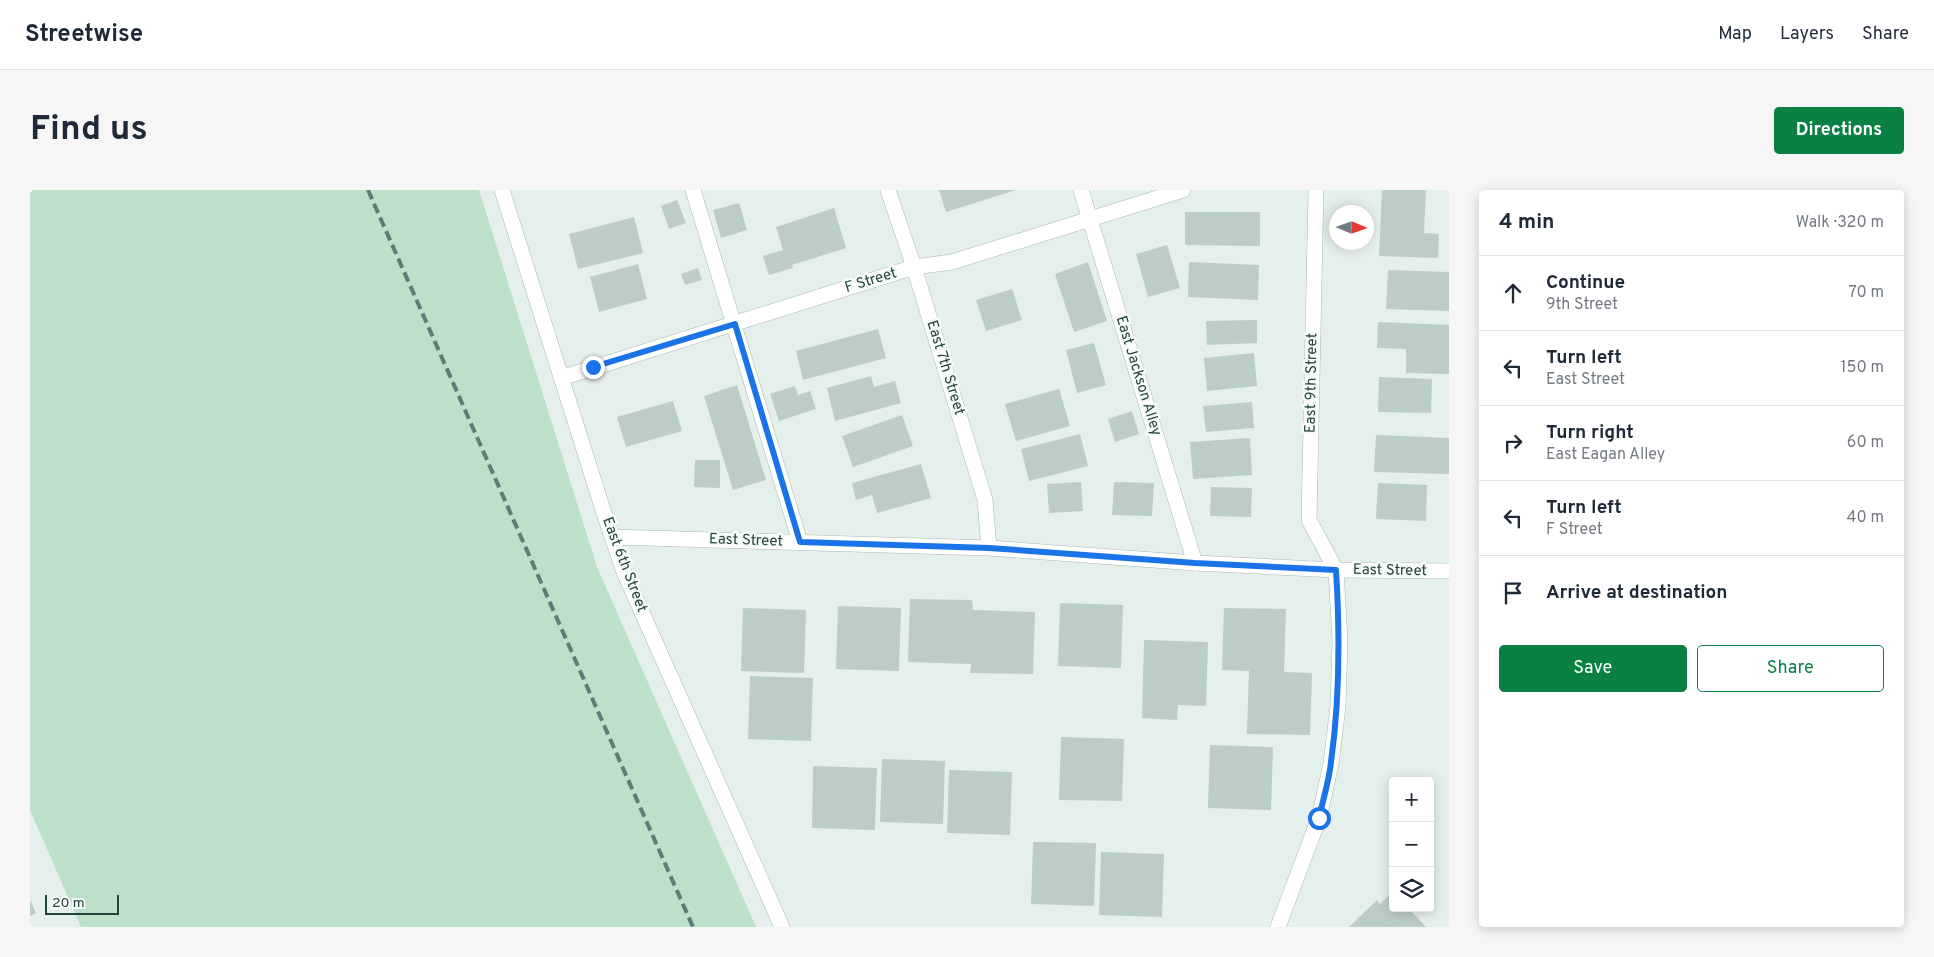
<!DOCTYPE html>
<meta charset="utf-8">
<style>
:root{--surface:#fff;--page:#f6f6f7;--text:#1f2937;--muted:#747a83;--line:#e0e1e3;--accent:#0b8043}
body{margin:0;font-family:Overpass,sans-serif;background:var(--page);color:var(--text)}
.controls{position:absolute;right:15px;bottom:15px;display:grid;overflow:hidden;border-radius:5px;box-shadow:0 2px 12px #0003}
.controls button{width:45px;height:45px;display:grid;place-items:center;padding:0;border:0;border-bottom:1px solid var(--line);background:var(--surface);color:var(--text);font:25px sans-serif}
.compass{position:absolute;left:1299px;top:15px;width:45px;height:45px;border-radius:50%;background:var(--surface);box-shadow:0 2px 12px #0003;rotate:92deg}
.scale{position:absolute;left:15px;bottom:12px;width:74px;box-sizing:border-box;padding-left:5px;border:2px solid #22433b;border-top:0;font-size:14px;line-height:18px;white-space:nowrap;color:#22433b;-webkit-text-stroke:4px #f6fbf9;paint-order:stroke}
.stop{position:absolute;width:15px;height:15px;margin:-11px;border:4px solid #1a73e8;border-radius:50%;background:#fff}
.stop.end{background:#1a73e8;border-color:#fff;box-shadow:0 1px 5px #0008}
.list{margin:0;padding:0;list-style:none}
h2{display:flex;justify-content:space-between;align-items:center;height:65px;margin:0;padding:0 20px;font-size:21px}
h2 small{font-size:16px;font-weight:400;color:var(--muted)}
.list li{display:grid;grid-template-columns:32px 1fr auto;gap:15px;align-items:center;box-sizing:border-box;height:75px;padding:0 20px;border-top:1px solid var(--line)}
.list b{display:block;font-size:19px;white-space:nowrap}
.list p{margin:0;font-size:16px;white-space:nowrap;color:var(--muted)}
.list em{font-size:16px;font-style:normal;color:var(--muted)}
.actions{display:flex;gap:10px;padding:15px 20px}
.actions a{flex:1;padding:11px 0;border:1px solid var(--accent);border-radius:5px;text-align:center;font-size:18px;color:var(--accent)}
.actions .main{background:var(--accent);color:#fff}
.icon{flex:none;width:28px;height:28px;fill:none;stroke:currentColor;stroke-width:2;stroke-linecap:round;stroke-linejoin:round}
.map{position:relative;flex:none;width:1419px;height:737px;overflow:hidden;border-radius:5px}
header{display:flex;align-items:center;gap:30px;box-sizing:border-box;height:70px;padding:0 25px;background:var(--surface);border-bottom:1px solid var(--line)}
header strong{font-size:24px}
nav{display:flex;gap:28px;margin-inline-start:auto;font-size:18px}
.intro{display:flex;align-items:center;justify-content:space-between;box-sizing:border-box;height:120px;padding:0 30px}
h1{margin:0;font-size:35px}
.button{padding:12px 22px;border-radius:5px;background:var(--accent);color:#fff;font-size:18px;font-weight:700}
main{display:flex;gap:30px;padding:0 30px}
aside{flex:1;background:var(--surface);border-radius:5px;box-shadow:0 2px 12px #0003}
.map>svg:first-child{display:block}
.green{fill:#bce1c8}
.building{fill:#bccdc7}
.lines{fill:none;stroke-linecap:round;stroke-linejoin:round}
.service-casing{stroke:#a7b8b3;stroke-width:16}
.minor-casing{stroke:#a7b8b3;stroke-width:16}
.tertiary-casing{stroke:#a7b8b3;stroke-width:16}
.service{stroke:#fff;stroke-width:15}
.minor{stroke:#fff;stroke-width:15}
.tertiary{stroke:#fff;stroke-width:15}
.rail{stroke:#5d7e76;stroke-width:4;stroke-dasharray:10 5;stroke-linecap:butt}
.route{stroke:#1a73e8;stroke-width:6}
.labels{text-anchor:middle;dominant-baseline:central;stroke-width:5;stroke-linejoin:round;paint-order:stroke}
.street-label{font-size:15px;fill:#22433b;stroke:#f6fbf9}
</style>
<header>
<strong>Streetwise</strong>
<nav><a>Map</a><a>Layers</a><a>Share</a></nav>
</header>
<div class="intro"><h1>Find us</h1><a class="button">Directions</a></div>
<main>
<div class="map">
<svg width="1419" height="737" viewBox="0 0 1419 737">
<rect width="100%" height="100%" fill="#e5efeb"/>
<path class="green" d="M0 0H449L567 377 726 737H51L0 620Z"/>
<path class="building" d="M909 0H986L916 22Z
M1352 0H1396L1394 43 1409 44 1408 68 1349 66Z
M647 10 656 33 639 39 631 16Z
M709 13 717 40 691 48 683 20Z
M804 18 816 58 762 75 763 78 739 85 733 66 753 60 746 37Z
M1155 22H1230V56L1155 55Z
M604 27 613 63 548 79 539 44Z
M1137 55 1150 98 1118 107 1106 64Z
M1058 72 1077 131 1044 142 1025 84Z
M1159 72 1229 75 1228 110 1158 107Z
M608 74 617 109 569 122 560 87Z
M668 78 672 90 655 95 651 84Z
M1358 80 1419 82V121L1356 119Z
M982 99 992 130 956 141 946 110Z
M1227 130V153L1177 155 1176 131Z
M1348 132 1419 135V184L1376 183V159L1347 158Z
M848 139 856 168 773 190 766 161Z
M1064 153 1076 195 1047 203 1036 160Z
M1224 163 1227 196 1177 201 1174 168Z
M841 186 844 197 865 191 871 213 805 231 797 198Z
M1349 187 1402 189 1401 223 1348 222Z
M707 195 736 290 703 300 674 206Z
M765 196 768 205 780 201 786 219 749 231 740 204Z
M1029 199 1040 236 986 251 975 214Z
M643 211 652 241 596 257 587 227Z
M1222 212 1224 238 1176 242 1173 216Z
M1102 221 1109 244 1085 252 1078 229Z
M872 225 883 256 823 277 812 246Z
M1050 244 1058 276 999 291 991 259Z
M1346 245 1419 248V284L1344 282Z
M1220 248 1222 285 1163 289 1160 252Z
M665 270H690V298L664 297Z
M891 274 901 308 847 323 842 305 826 310 822 293Z
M1051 292 1053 321 1019 323 1017 294Z
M1084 292 1124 293 1122 326 1082 325Z
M1348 293 1397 295 1396 331 1346 329Z
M1181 297 1222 298 1221 327 1180 326Z
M880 409 942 410 943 420 1005 422 1003 484 940 483 941 474 878 472Z
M1030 413 1093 415 1091 478 1028 476Z
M808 416 871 418 869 481 806 479Z
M713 418 776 420 774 483 711 481Z
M1194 418 1256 419 1254 482 1282 483 1280 545 1217 544 1219 481 1192 480Z
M1114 450 1178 452 1176 516 1148 515 1147 530 1112 528Z
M720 486 783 488 781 551 718 549Z
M1031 547 1094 549 1092 611 1029 610Z
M1180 555 1243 557 1241 620 1178 618Z
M852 569 915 571 913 634 850 632Z
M783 576 847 578 845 640 782 638Z
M919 580 982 582 980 645 917 643Z
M1003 652 1066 653 1064 716 1001 714Z
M1071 662 1134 664 1132 727 1069 725Z
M1363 702V718H1378L1396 737H1319L1347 710 1350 714Z
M0 710 6 723 0 726Z"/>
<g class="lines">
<g class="service-casing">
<path id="service" d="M663 0 770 352
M1051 0 1165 373"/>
</g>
<g class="minor-casing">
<path id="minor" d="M858 0 884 77 955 310 959 358
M531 188 884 77 922 72 1153 0
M1248 737 1289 628 1301 574 1308 516 1310 450 1306 380"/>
</g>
<g class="tertiary-casing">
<path id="tertiary" d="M472 0 574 323 594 382 752 737
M1286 0 1279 330 1306 380
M582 347 959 358 1165 373 1306 380 1419 381"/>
</g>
<use href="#service" class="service"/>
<use href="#minor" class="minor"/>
<use href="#tertiary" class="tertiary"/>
<path class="rail" d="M338 0 663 737"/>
</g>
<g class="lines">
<path class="route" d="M563 177 705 134 770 352 959 358 1165 373 1306 380C1310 444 1310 508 1301 572 1299 591 1293 610 1289 628"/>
</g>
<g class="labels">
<g class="street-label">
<text transform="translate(841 91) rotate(-17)">F Street</text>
<text transform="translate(915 178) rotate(73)">East 7th Street</text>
<text transform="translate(1108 186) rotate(73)">East Jackson Alley</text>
<text transform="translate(1282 193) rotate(-89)">East 9th Street</text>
<text transform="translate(716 351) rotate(2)">East Street</text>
<text transform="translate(594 375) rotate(69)">East 6th Street</text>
<text transform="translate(1360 381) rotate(1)">East Street</text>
</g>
</g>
</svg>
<div class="controls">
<button>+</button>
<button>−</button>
<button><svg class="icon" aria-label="layers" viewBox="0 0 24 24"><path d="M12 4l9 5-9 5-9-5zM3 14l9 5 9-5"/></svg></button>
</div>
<svg class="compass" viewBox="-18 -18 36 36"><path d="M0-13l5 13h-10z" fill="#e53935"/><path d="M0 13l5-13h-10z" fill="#747a83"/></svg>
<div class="scale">20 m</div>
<div class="stop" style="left:1289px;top:628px"></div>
<div class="stop end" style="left:563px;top:177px"></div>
</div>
<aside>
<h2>4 min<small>Walk · 320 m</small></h2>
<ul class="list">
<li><svg class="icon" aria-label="ahead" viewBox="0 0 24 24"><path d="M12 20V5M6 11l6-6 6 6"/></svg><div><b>Continue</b><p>9th Street</p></div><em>70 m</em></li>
<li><svg class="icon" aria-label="left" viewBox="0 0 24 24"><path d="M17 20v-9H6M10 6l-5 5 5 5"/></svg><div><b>Turn left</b><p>East Street</p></div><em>150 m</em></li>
<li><svg class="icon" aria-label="right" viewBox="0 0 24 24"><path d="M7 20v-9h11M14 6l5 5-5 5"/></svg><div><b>Turn right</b><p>East Eagan Alley</p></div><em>60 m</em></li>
<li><svg class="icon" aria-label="left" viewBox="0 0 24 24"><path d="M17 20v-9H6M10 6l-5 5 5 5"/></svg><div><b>Turn left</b><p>F Street</p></div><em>40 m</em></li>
<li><svg class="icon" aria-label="arrive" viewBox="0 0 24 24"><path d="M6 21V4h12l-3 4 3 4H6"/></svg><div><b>Arrive at destination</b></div></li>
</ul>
<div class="actions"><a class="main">Save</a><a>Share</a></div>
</aside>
</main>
